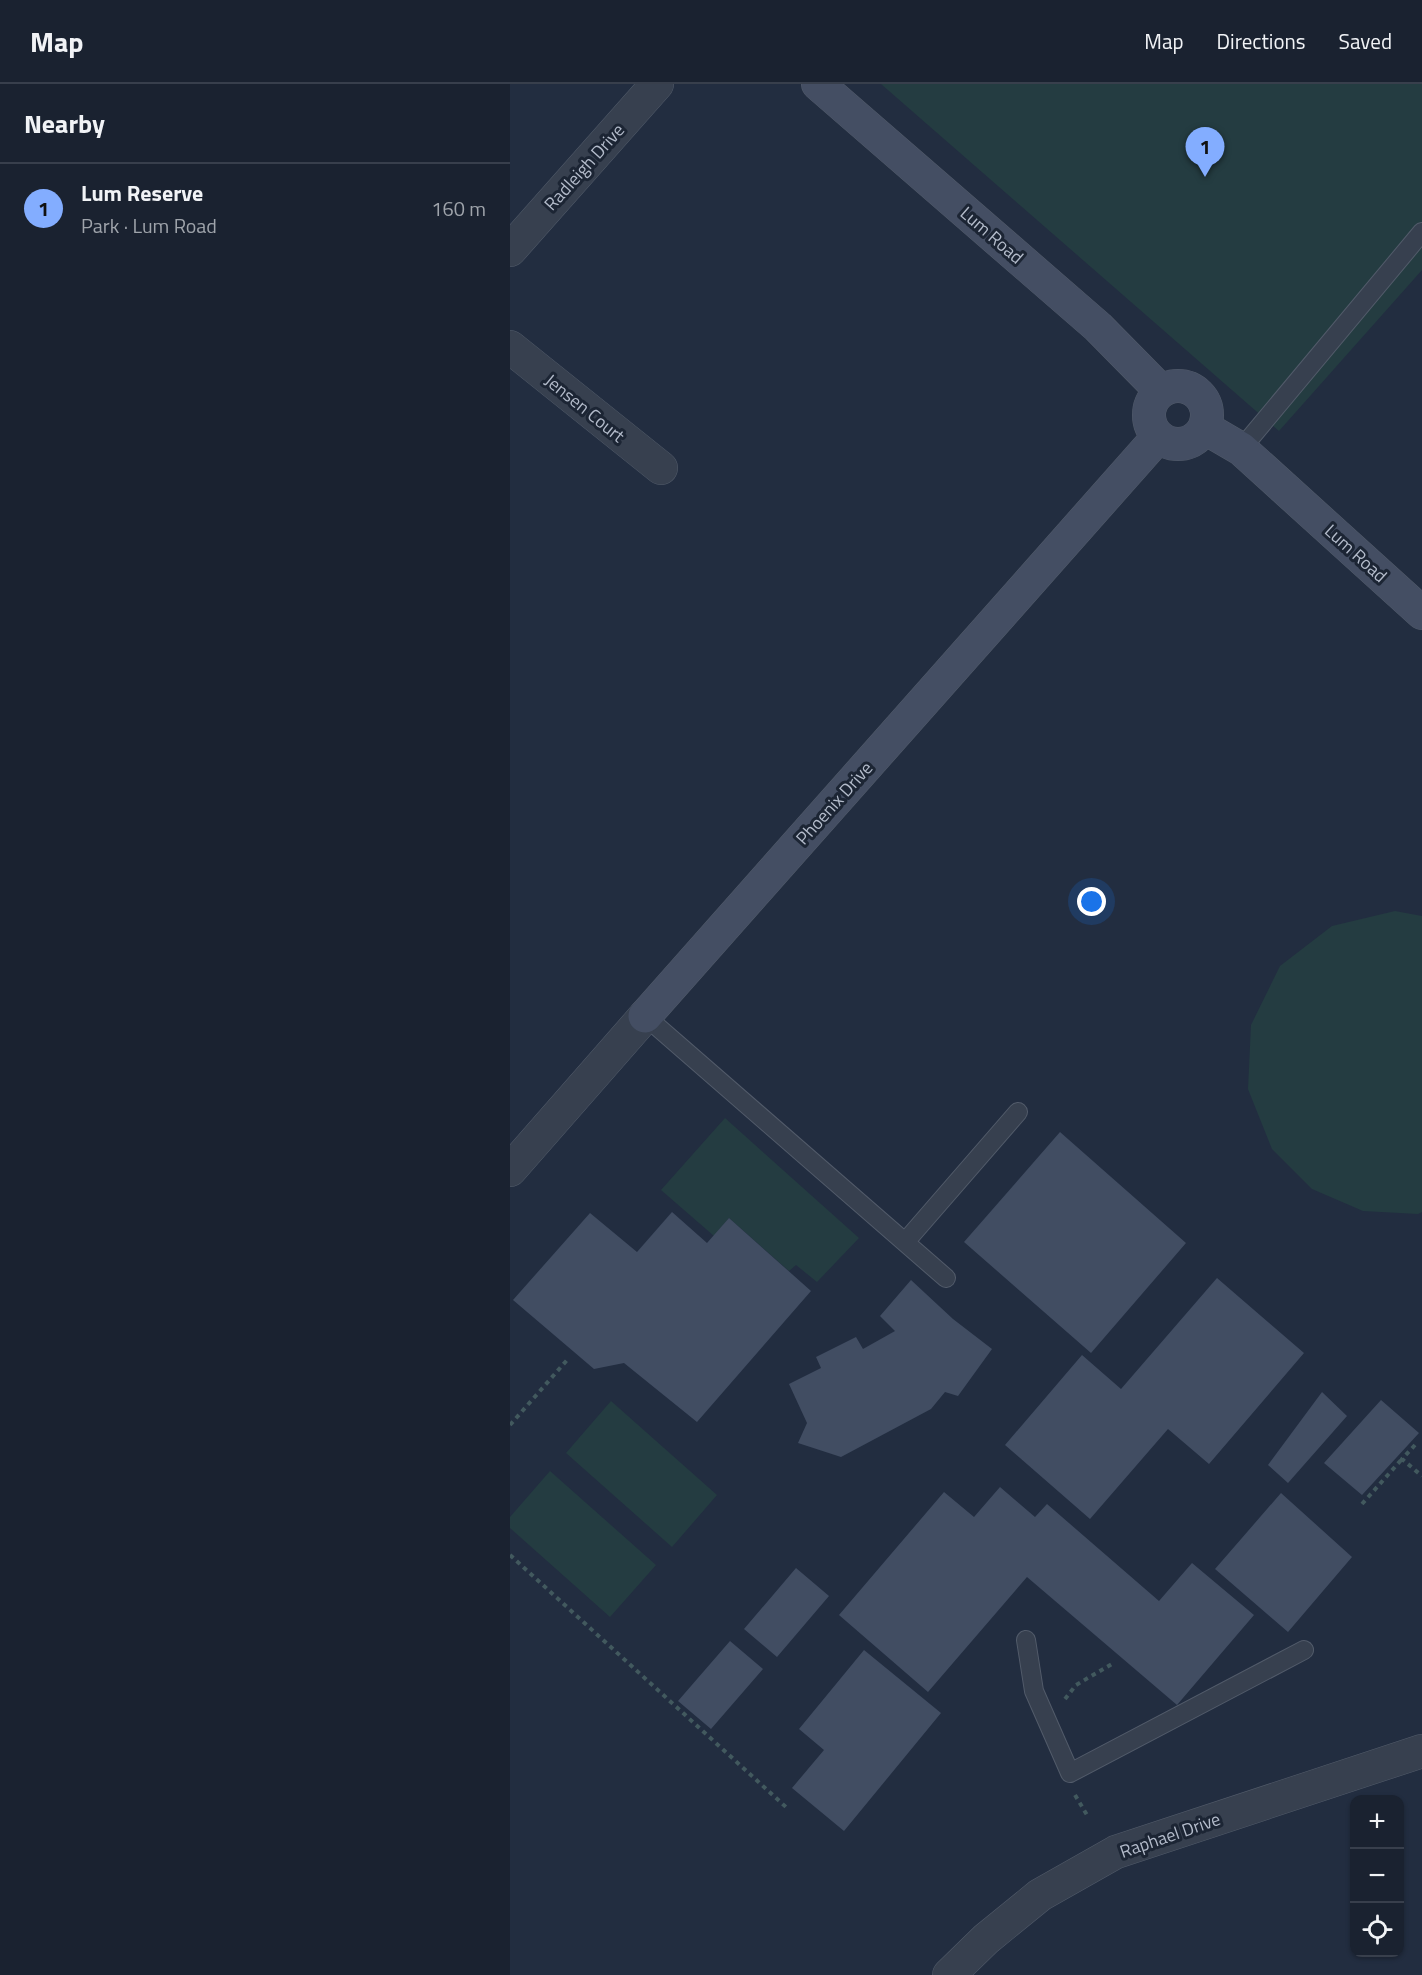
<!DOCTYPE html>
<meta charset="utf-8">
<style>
:root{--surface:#1a2230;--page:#272f3c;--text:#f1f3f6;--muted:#9fa4ab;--line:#383f4c;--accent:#83adff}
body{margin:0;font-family:"Titillium Web",sans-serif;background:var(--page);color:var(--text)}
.controls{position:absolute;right:18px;bottom:18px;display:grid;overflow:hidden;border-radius:12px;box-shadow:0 2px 4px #0004}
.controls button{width:54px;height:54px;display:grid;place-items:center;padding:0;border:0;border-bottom:2px solid var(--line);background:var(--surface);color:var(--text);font:30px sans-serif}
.you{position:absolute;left:582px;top:818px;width:21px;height:21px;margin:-15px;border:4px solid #fff;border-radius:50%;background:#1a73e8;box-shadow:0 0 0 9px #1a73e833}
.badge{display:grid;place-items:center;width:39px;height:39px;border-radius:50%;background:var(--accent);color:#111;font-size:20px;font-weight:700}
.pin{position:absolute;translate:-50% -50px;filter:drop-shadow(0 2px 3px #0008)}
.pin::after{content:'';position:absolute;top:32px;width:21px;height:18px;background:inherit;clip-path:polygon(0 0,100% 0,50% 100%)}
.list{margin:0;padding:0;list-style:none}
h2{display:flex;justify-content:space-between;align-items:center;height:78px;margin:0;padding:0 24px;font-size:26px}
h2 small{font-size:20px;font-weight:400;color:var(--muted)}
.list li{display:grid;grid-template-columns:39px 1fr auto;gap:18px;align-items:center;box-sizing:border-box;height:90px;padding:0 24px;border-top:2px solid var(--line)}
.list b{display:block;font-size:22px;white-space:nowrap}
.list p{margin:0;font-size:20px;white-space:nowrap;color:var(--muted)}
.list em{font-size:20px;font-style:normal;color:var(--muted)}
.icon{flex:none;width:33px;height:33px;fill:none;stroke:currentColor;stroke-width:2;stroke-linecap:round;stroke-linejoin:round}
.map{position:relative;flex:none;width:912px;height:1891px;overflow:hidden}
header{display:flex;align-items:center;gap:36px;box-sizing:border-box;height:84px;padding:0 30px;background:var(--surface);border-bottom:2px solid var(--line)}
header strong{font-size:28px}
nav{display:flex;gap:33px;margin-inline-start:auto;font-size:21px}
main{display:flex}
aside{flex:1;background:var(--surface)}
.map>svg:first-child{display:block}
.green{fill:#243c41}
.building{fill:#414d62}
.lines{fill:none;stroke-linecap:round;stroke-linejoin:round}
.lane-casing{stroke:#525b6a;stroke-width:20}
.street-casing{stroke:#525b6a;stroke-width:34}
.secondary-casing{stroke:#525b6a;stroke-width:34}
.path{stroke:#42595e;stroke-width:4;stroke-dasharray:4.5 4.5;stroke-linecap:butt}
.lane{stroke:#37404f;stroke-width:18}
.street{stroke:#37404f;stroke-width:33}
.secondary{stroke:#444e63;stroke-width:33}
.labels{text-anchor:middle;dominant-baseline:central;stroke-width:6;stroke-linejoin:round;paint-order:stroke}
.street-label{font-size:18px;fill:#b3bbca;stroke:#1c2534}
</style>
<header>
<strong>Map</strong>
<nav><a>Map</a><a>Directions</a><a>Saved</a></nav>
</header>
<main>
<aside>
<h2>Nearby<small></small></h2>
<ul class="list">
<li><span class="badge">1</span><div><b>Lum Reserve</b><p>Park · Lum Road</p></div><em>160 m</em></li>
</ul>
</aside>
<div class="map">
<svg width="912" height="1891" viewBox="0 0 912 1891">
<rect width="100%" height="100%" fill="#222d40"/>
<path class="green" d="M371 0H912V186L769 347Z
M885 827 912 832V1128L908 1130 853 1127 802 1105 762 1065 738 1005 741 941 770 882 822 842Z
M215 1034 349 1154 307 1198 286 1181 279 1187 219 1134 204 1152 151 1106Z
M101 1317 207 1411 162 1463 56 1369Z
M40 1387 146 1481 100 1533 0 1444V1433Z"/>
<path class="building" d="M550 1048 676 1159 581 1269 454 1158Z
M162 1128 197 1159 219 1134 301 1207 187 1338 114 1279 84 1285 3 1216 80 1129 127 1168Z
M707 1194 794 1269 699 1380 658 1345 580 1435 495 1361 572 1271 611 1305Z
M401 1196 443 1235 482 1265 448 1312 435 1308 421 1325 331 1373 288 1359 297 1339 279 1300 311 1284 306 1273 346 1253 353 1265 385 1247 370 1232Z
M812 1308 837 1332 778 1399 758 1381Z
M871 1316 909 1349 852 1411 814 1379Z
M490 1403 525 1433 537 1420 649 1517 682 1479 744 1531 667 1621 517 1493 418 1608 329 1531 434 1408 464 1433Z
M771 1409 842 1473 778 1548 705 1485Z
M286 1484 319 1512 267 1573 234 1545Z
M220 1557 253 1585 201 1645 168 1617Z
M354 1566 431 1629 334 1747 282 1704 314 1666 289 1645Z"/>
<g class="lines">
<g class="lane-casing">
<path id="lane" d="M731 365 912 148
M135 932 436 1194
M396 1157 508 1028
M516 1556 524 1607 560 1689 794 1566"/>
</g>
<g class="street-casing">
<path id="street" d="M0 166 147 0
M0 263 151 384
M0 1086 135 932
M439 1891 476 1855 530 1811 606 1768 912 1667"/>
</g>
<g class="secondary-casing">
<path id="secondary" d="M308 0 588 243 651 307
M639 331a29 29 0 1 1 58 0a29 29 0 1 1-58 0Z
M695 344 731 365 912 529
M135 932 648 353"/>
</g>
<path class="path" d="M0 1341 58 1275
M905 1361 892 1375 912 1392
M852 1420 892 1375
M0 1471 277 1724
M555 1615 566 1601 602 1580
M565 1711 577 1731"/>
<use href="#lane" class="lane"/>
<use href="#street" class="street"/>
<use href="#secondary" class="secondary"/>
</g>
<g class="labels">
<g class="street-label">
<text transform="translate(74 83) rotate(-48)">Radleigh Drive</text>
<text transform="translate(482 151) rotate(41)">Lum Road</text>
<text transform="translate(75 324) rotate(39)">Jensen Court</text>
<text transform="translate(846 469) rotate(42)">Lum Road</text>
<text transform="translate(324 719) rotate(-48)">Phoenix Drive</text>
<text transform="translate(660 1751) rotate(-19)">Raphael Drive</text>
</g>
</g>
</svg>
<div class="controls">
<button>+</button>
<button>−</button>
<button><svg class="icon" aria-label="locate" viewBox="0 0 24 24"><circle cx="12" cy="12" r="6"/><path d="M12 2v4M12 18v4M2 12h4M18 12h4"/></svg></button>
</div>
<div class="you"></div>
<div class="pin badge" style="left:695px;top:93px">1</div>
</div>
</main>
